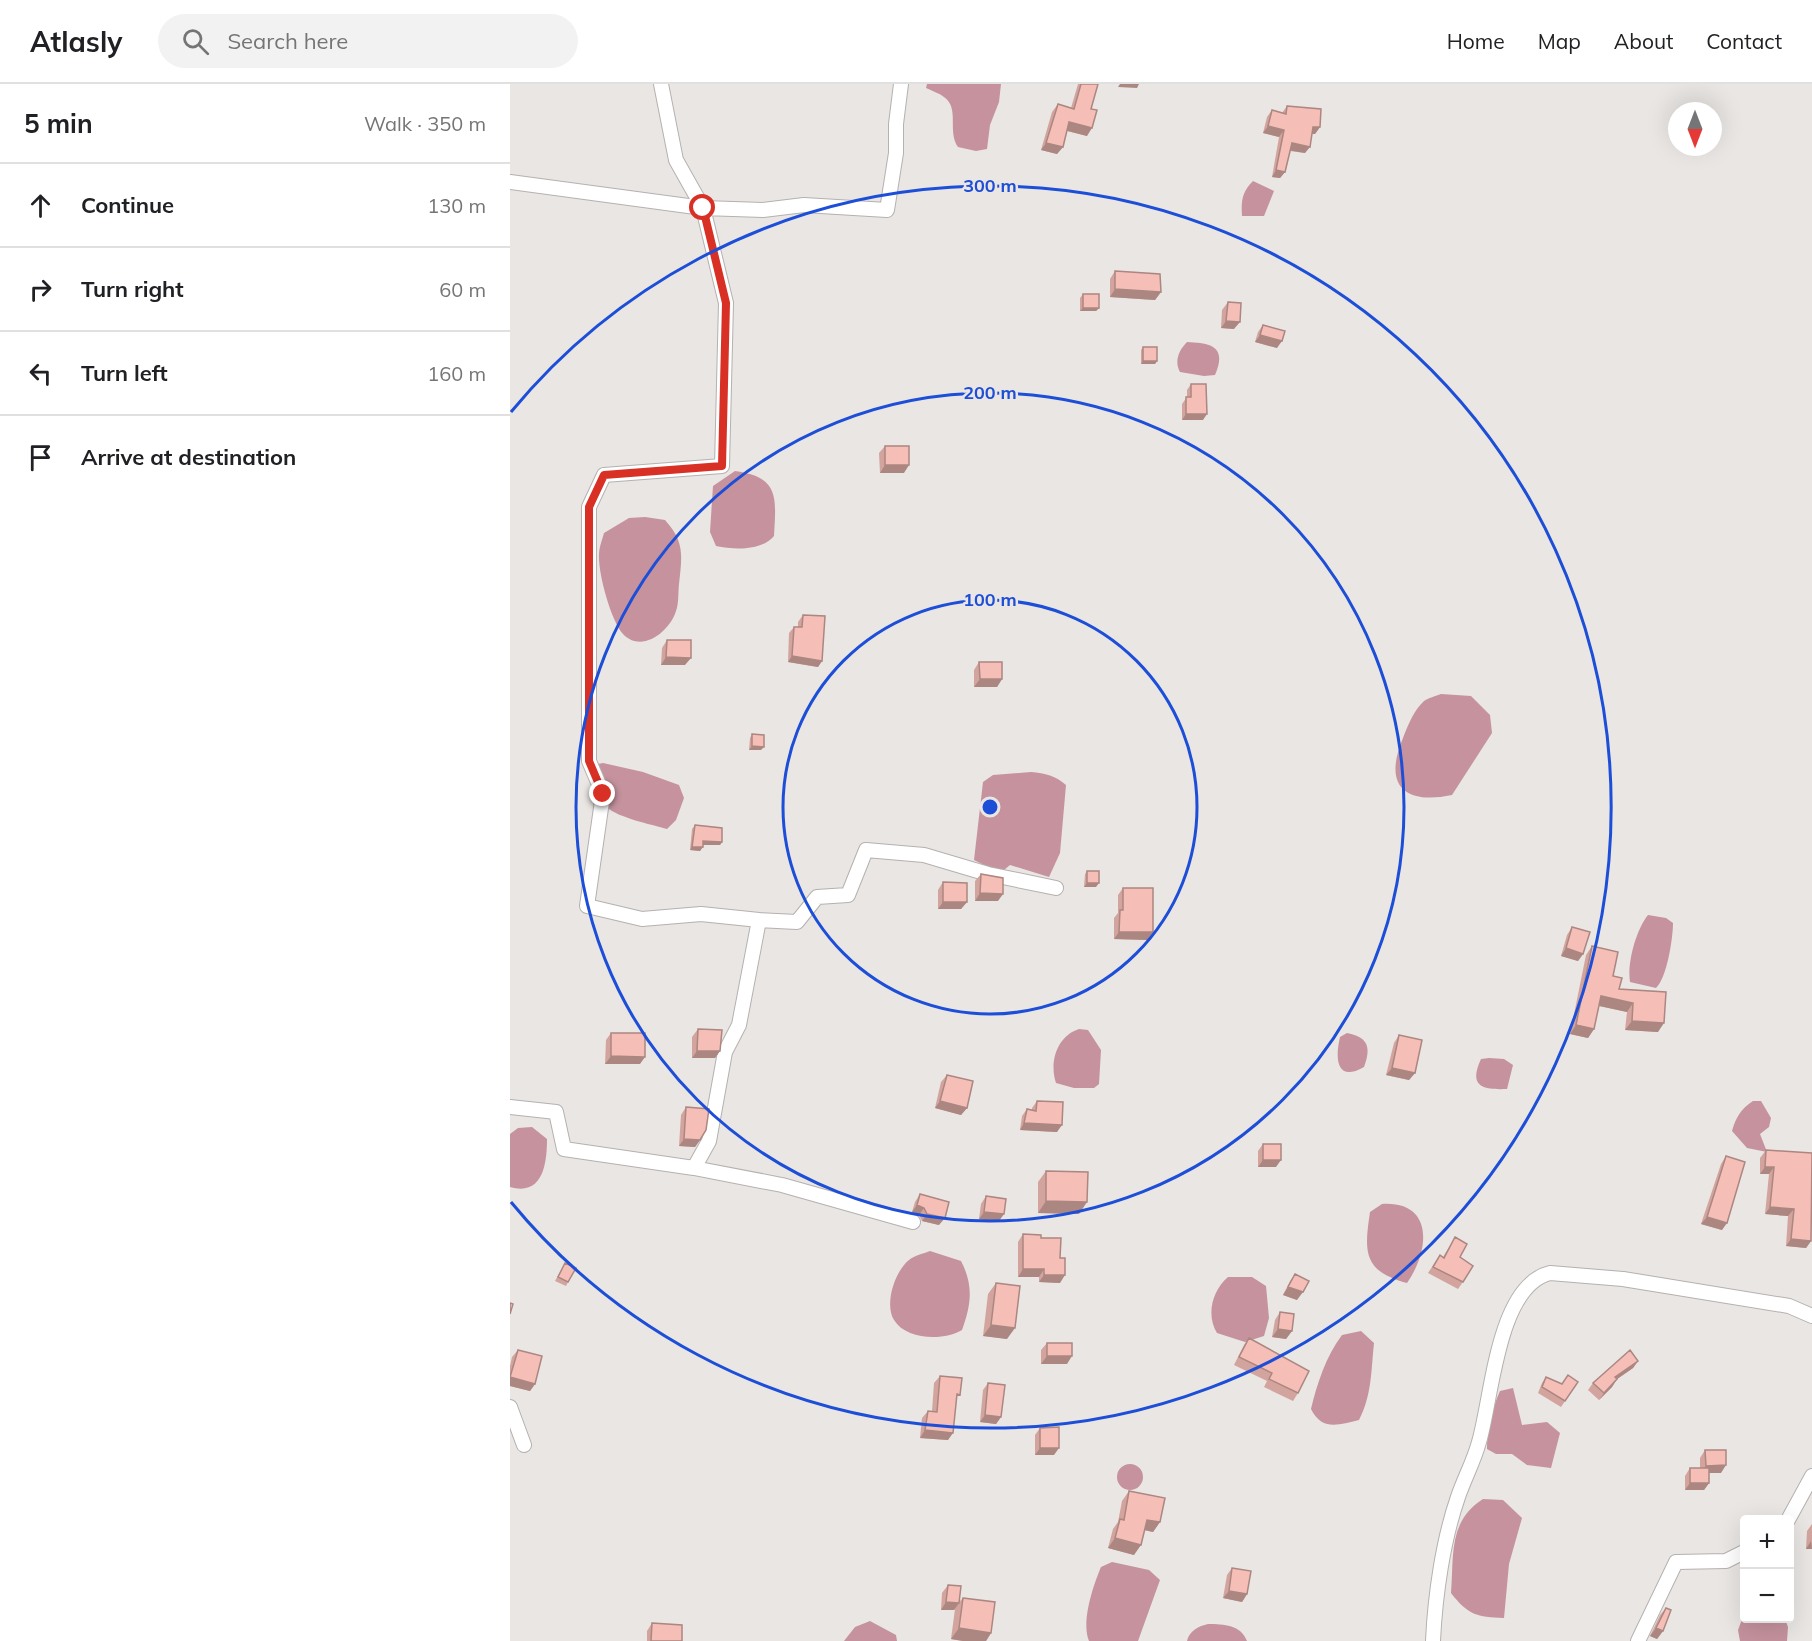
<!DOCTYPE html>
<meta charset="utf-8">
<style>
:root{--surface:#fff;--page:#f2f2f2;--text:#202124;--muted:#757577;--line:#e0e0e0}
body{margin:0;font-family:Mulish,sans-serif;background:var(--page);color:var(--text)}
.controls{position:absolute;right:18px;bottom:18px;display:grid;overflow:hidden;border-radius:6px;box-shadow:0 6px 24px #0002}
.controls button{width:54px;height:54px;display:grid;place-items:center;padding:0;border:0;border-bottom:2px solid var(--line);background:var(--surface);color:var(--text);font:30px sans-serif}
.compass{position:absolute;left:1158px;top:18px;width:54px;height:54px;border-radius:50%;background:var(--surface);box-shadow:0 6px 24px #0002;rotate:180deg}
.stop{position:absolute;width:18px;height:18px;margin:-14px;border:4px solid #d93025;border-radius:50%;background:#fff}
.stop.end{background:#d93025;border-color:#fff;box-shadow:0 2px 6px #0008}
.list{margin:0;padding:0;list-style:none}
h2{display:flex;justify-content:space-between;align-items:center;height:78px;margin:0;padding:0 24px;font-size:26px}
h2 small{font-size:20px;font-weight:400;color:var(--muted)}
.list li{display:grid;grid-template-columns:39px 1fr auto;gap:18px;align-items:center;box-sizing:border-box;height:84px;padding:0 24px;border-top:2px solid var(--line)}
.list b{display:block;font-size:22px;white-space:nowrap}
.list em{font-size:20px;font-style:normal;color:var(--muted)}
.icon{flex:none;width:33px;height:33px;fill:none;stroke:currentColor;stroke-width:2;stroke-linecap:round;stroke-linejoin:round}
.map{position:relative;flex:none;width:1302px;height:1557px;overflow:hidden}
header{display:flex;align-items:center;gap:36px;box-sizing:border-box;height:84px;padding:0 30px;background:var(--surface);border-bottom:2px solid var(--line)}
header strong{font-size:28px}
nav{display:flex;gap:33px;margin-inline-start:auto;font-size:21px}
.search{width:420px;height:54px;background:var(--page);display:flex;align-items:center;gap:15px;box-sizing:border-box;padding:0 21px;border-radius:33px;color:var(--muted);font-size:22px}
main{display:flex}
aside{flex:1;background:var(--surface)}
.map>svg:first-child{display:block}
.water{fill:#c5929e}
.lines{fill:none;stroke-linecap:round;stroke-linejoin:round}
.minor-casing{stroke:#b4b1b0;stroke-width:16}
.minor{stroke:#fff;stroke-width:14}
.wall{fill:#d3a49d}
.shaded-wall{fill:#ac8680}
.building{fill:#f5bfb7;stroke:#ac8680;stroke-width:1.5}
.route{stroke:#d93025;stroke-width:8}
.ring{fill:none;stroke:#1d4ed8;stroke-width:3}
.centre{fill:#1d4ed8;stroke:#e9e6e4;stroke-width:3}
.ring-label{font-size:18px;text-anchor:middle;font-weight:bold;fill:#1d4ed8;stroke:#e9e6e4;stroke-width:5;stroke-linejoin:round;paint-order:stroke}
</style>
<header>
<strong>Atlasly</strong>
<div class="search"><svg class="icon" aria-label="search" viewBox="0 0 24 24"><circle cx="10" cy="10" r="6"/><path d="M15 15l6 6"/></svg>Search here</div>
<nav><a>Home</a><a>Map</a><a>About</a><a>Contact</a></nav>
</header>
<main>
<aside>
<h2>5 min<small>Walk · 350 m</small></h2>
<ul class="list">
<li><svg class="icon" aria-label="ahead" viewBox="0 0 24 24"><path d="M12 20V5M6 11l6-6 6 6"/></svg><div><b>Continue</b></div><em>130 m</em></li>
<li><svg class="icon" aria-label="right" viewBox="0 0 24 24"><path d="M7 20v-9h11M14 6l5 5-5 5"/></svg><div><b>Turn right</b></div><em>60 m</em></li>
<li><svg class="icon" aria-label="left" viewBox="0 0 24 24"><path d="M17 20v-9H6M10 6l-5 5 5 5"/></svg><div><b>Turn left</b></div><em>160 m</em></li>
<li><svg class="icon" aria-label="arrive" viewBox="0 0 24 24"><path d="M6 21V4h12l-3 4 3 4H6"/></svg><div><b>Arrive at destination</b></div></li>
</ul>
</aside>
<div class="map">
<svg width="1302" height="1557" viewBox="0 0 1302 1557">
<rect width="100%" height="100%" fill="#e9e6e4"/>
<path class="water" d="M417 0H491L489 18 480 41 477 65 466 67 448 63C437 47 450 24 434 13 429 9 422 7 416 4Z
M743 97 764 107 754 132H732C731 117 732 108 743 97Z
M677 258C702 259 717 263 705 291L694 292 670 288C664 277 669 266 677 258Z
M225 387C270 393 266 414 264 452 251 467 225 466 206 462L200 448 203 402Z
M135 433 155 436C175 458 172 472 169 500 168 509 169 519 166 527 160 547 132 570 113 550 101 537 88 489 89 471 89 464 92 456 94 449L119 434Z
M931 610 961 612 980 631 982 649 942 711C894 721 873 701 893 654 898 641 904 626 914 617 918 614 926 612 931 610Z
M93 679 133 688 169 701 174 714 166 736 157 745C144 741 100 732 96 721 94 716 96 713 96 707 96 699 91 688 88 680Z
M521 688C535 689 546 692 556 701L550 769 539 793 500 781 494 786 482 785 464 776 473 698 483 691Z
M1138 831 1156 834 1163 839C1163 854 1157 894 1146 904L1120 898C1117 879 1126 846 1138 831Z
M569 945 578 946 591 966 589 1000 584 1004H564L546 999C539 978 547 952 569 945Z
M837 949C859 953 861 964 854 983 826 999 825 974 830 953Z
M979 974 994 975 1003 981 997 1005C973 1006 958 1003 971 975Z
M1243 1017H1251L1261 1034 1259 1043 1250 1050 1257 1068 1237 1064 1222 1047C1226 1033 1231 1025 1243 1017Z
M22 1043 37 1055C37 1077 34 1113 0 1103V1050L8 1044Z
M872 1120C924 1117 920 1166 897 1199 853 1187 854 1168 860 1128Z
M420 1167 451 1177C464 1202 461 1221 452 1246 434 1257 396 1256 384 1236 374 1220 385 1187 399 1176 405 1171 413 1170 420 1167Z
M718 1193H742L756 1202 759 1234 754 1252 735 1258 707 1249C696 1231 702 1207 718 1193Z
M851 1247 864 1259C861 1287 862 1311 849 1336 828 1341 812 1347 801 1325 807 1300 816 1272 832 1251Z
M1003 1304 1012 1341 1037 1338 1050 1349 1041 1384 1017 1381 1002 1370H986L977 1365C977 1344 982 1325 990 1307Z
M607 1393a13 13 0 1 1 26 0a13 13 0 1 1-26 0Z
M973 1415 993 1416 1012 1434 999 1480 994 1534C967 1533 958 1531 941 1509 944 1472 938 1437 973 1415Z
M602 1478 639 1486 650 1496 628 1557H579C571 1538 583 1502 591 1483Z
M1234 1530V1534L1275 1535 1278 1543 1277 1557H1230L1228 1546Z
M360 1537 386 1551 387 1557H334L345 1543Z
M698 1540C714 1540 731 1541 737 1557H677C679 1547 689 1542 698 1540Z"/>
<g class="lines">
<g class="minor-casing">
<path id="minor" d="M151 0 166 76 193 124 216 219 212 382 94 391 79 423V677L93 710 77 822 132 835 191 830 249 836
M0 98 193 124 253 126 294 121 377 126 386 69V40L391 0
M0 1023 46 1028 54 1065 184 1084 199 1057 215 968 229 941 249 836 287 838 307 813 338 811 356 766 414 771 478 790 546 804
M184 1084 272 1101 403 1138
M0 1323 14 1361
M1278 1436 1302 1392
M923 1557C925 1512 933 1456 948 1413 954 1395 964 1377 969 1358 982 1315 987 1202 1040 1189L1113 1195 1279 1222 1302 1232
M1128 1557 1166 1478 1216 1477 1234 1468"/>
</g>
<use href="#minor" class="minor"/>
</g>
<path class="wall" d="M568 0H588L581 25 577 52 557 47 553 63 547 70 531 66 542 28 548 20 561 24Z
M777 22 810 43 805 50H802L795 69 780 67 775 88 770 94 762 93 769 53 753 49 757 33 762 26 772 29Z
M605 187 651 208 645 216 600 213V195Z
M573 210 589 224 586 227H570V214Z
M718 218 724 245 711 244 712 226Z
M753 241 767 264 745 258 748 248Z
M633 263 647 277 645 280H631V266Z
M681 300 693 336H672V320L677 313V306Z
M375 362 394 389H370L369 369Z
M293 531 312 577 308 583 278 578 279 549 284 543H288V538Z
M157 556 175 581H151L152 564Z
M469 578 492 595 487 603H464V586Z
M242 650 251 666H239L240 654Z
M185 741 212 758 210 761H193L190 767 180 766 182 745Z
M577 787 586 803H574L575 790Z
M471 790 488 817H465V797Z
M433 798 457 818 451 825H428V806Z
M613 804 638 856 604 855V834L608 829V811Z
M1062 843 1073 870 1068 877 1051 872 1057 851Z
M1082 862 1103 892 1109 905 1156 908 1148 948 1115 946 1117 928 1089 922 1084 945 1078 954 1060 950 1076 871Z
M188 945 210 967 205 974H182V953Z
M101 949 130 980H95L96 956Z
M889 951 905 989 899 996 876 991 884 959Z
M437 991 457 1024 451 1031 425 1024 431 998Z
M527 1017 547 1048 510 1046 512 1032 517 1025 522 1026V1024Z
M176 1023 190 1056 185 1063 169 1062 171 1031Z
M753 1060 766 1083H748V1067Z
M1256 1066 1301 1157 1296 1164 1276 1162 1278 1132 1255 1130 1259 1090H1250V1074Z
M1216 1072 1212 1146 1191 1140 1211 1080Z
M536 1087 569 1130 528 1129V1098Z
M410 1110 429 1141 412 1137 409 1131 402 1128 405 1118Z
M476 1112 494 1130 488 1138 469 1135 471 1120Z
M513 1150 531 1154 550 1199 529 1198V1193H508V1158Z
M945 1153 950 1173 953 1198 948 1205 918 1189 930 1171 933 1173Z
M55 1179 58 1198 56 1202 45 1197Z
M785 1190 787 1216 773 1211 780 1197Z
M486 1199 497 1255 473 1252 478 1210Z
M770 1228 782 1247 776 1255 762 1253 765 1236Z
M739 1254 788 1309 783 1317 754 1303 757 1297 724 1281 734 1261Z
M537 1259 557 1280H531V1266Z
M8 1266 25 1300 20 1307 0 1302V1282L2 1273Z
M1128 1277 1123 1284 1107 1295 1102 1303 1089 1316 1078 1306 1083 1299Z
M430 1292 446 1317 438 1356 410 1354 412 1334 418 1327H422L424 1299Z
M1036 1293 1052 1300 1068 1298 1051 1323 1028 1309 1032 1299Z
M478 1299 491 1333 486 1340 470 1338 473 1306Z
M530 1344 544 1371H525V1351Z
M1195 1366 1211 1389H1199V1399L1194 1406H1175V1392L1180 1384H1190V1374Z
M619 1407 650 1438 643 1448 634 1446 624 1471 598 1464 603 1445 608 1438 612 1417Z
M1302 1440V1465H1296L1297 1447Z
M722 1484 737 1510 732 1518 713 1514 717 1491Z
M438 1501 449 1518 453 1514 481 1549 476 1557H453L441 1555 445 1525 444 1526H431L432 1509Z
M1156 1524 1153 1547 1147 1555 1140 1552 1150 1531Z
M142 1539 172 1557H137V1547Z"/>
<path class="shaded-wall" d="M610 0H629L627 4 608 3Z
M559 38 582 44 577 52 554 46Z
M758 42 774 46 769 53 753 49Z
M803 43H810L805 50H799Z
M536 59 553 63 547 70 531 66Z
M782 59 800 63 795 69 777 66Z
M766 86 775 88 770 94 762 93Z
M605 205 651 208 645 216 600 213Z
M573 224H589L586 227H570Z
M716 237 730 238 724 245 711 244Z
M750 251 772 257 767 264 745 258Z
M633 277H647L645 280H631Z
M676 330H697L693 336H672Z
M375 381H399L394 389H370Z
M282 572 312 577 308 583 278 578Z
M156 573 181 574 175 581H151Z
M470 595H492L487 603H464Z
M242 662 254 663 251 666H239Z
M193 757 212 758 210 761H190Z
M182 763H193L190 767 180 766Z
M577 799H589L586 803H574Z
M470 809 493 810 488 817H465Z
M433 818H457L451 825H428Z
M609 848H643L638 856 604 855Z
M1056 864 1073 870 1068 877 1051 872Z
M1091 912 1123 919 1117 928 1085 921Z
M1122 937 1154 939 1148 948 1115 946Z
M1066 941 1084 945 1078 954 1060 950Z
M187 967H210L205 974H182Z
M101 972 135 973 130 980H95Z
M882 984 905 989 899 996 876 991Z
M430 1017 457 1024 451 1031 425 1024Z
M514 1039 552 1041 547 1048 510 1046Z
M174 1055 190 1056 185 1063 169 1062Z
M753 1076H771L766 1083H748Z
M1255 1083H1264L1259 1090H1250Z
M536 1117 577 1118 569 1130 528 1129Z
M407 1121 414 1124 409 1131 402 1128Z
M1260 1123 1284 1125 1278 1132 1255 1130Z
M474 1128 494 1130 488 1138 469 1135Z
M417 1130 435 1134 429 1141 412 1137Z
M1197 1133 1217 1139 1212 1146 1191 1140Z
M1281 1155 1301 1157 1296 1164 1276 1162Z
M513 1185H534L529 1193H508Z
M534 1191H555L550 1199 529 1198Z
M778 1203 793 1208 787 1216 773 1211Z
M481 1241 505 1244 497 1255 473 1252Z
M768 1245 782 1247 776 1255 762 1253Z
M537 1272H562L557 1280H531Z
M1128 1277 1123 1284 1100 1300 1105 1293Z
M0 1293 25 1300 20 1307 0 1302Z
M1107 1295 1102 1303 1089 1316 1094 1309Z
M475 1331 491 1333 486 1340 470 1338Z
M415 1346 443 1349 438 1356 410 1354Z
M530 1364H549L544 1371H525Z
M1216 1381 1211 1389H1190L1196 1382Z
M1180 1399H1199L1194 1406H1175Z
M637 1436 650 1438 643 1448 630 1445Z
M605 1454 631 1461 624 1471 598 1464Z
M1301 1457 1302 1465H1296Z
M719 1507 737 1510 732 1518 713 1514Z
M436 1518 449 1519 444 1526H431Z
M449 1544 481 1549 476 1557H453L441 1555Z
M1146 1544 1153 1547 1147 1555 1140 1552Z"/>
<path class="building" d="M571 0H588L581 25 587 26 582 44 559 38 553 63 536 59 548 20 564 25Z
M777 22 811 25 810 43H803L800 63 782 59 775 88 766 86 774 46 758 42 762 26 776 30Z
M605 187 650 190 651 208 605 205Z
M573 210H589V224H573Z
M718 218 731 219 730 238 716 237Z
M753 241 775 247 772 257 750 251Z
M633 263H647V277H633Z
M681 300H696L697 330H676V313H681Z
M375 362H399V381H375Z
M293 531 315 532 312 577 282 572 284 543H292Z
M157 556H181V574L156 573Z
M469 578H492V595H470Z
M242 650 254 651V663L242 662Z
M185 741 212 744V758L193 757V763H182Z
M577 787H589V799H577Z
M471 790 493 794V810L470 809Z
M433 798 457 799V818H433Z
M613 804H643V848H609L610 826H613Z
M1062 843 1080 848 1073 870 1056 864Z
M1082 862 1108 868 1103 892 1112 894 1109 905 1156 908 1154 939 1122 937 1123 919 1091 912 1084 945 1066 941Z
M188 945 212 946 210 967H187Z
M101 949H135V973L101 972Z
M889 951 912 956 905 989 882 984Z
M437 991 463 997 457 1024 430 1017Z
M527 1017 553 1018 552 1041 514 1039 517 1025 526 1027Z
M176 1023 199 1025 196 1046 190 1056 174 1055Z
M753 1060H771V1076H753Z
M1256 1066 1302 1069 1301 1157 1281 1155 1284 1125 1260 1123 1264 1083H1255Z
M1216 1072 1235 1078 1217 1139 1197 1133Z
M536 1087 578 1088 577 1118 536 1117Z
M410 1110 439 1118 435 1134 417 1130 414 1124 407 1121Z
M476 1112 496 1115 494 1130 474 1128Z
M513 1150 531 1151V1154H551L550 1174H555V1191H534V1185H513Z
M945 1153 957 1160 950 1173 963 1182 953 1198 923 1183 930 1171 934 1174Z
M55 1179 66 1184 58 1198 48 1193Z
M785 1190 799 1197 793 1208 778 1203Z
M486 1199 510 1202 505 1244 481 1241Z
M0 1219 3 1220 0 1230Z
M770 1228 784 1230 782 1247 768 1245Z
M739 1254 799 1287 788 1309 759 1295 762 1289 729 1273Z
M537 1259H562V1272H537Z
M8 1266 32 1272 25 1300 0 1293Z
M1120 1266 1128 1277 1105 1293 1107 1295 1094 1309 1083 1299Z
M1058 1291 1068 1298 1055 1317 1032 1303 1036 1293 1052 1300Z
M430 1292 452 1294 450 1311 447 1310 443 1349 415 1346 418 1327 427 1328Z
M478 1299 495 1301 491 1333 475 1331Z
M549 1343V1364H530V1344Z
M1195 1366H1216V1381L1196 1382Z
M1180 1384H1199V1399H1180Z
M619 1407 655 1414 650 1438 637 1436 631 1461 605 1454 610 1435 614 1436Z
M722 1484 741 1487 737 1510 719 1507Z
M438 1501 451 1502 449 1519 436 1518Z
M453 1514 485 1518 481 1549 449 1544Z
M1156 1524 1161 1526 1153 1547 1146 1544Z
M142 1539 172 1541V1557H141Z"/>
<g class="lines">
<path class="route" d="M93 710 79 677V423L94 391 212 382 216 219 193 124"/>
</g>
<g class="ring">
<circle cx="480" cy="723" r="207"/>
<circle cx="480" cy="723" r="414"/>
<path d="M1 328A621 621 0 1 1 1 1118"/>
</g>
<circle cx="480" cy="723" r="9" class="centre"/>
<g class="ring-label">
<text x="480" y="108">300 m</text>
<text x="480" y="315">200 m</text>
<text x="480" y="522">100 m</text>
</g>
</svg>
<div class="controls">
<button>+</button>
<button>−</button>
</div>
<svg class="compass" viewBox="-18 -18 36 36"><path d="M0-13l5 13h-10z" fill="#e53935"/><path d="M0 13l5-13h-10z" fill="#757577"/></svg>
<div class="stop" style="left:193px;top:124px"></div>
<div class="stop end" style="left:93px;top:710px"></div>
</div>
</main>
